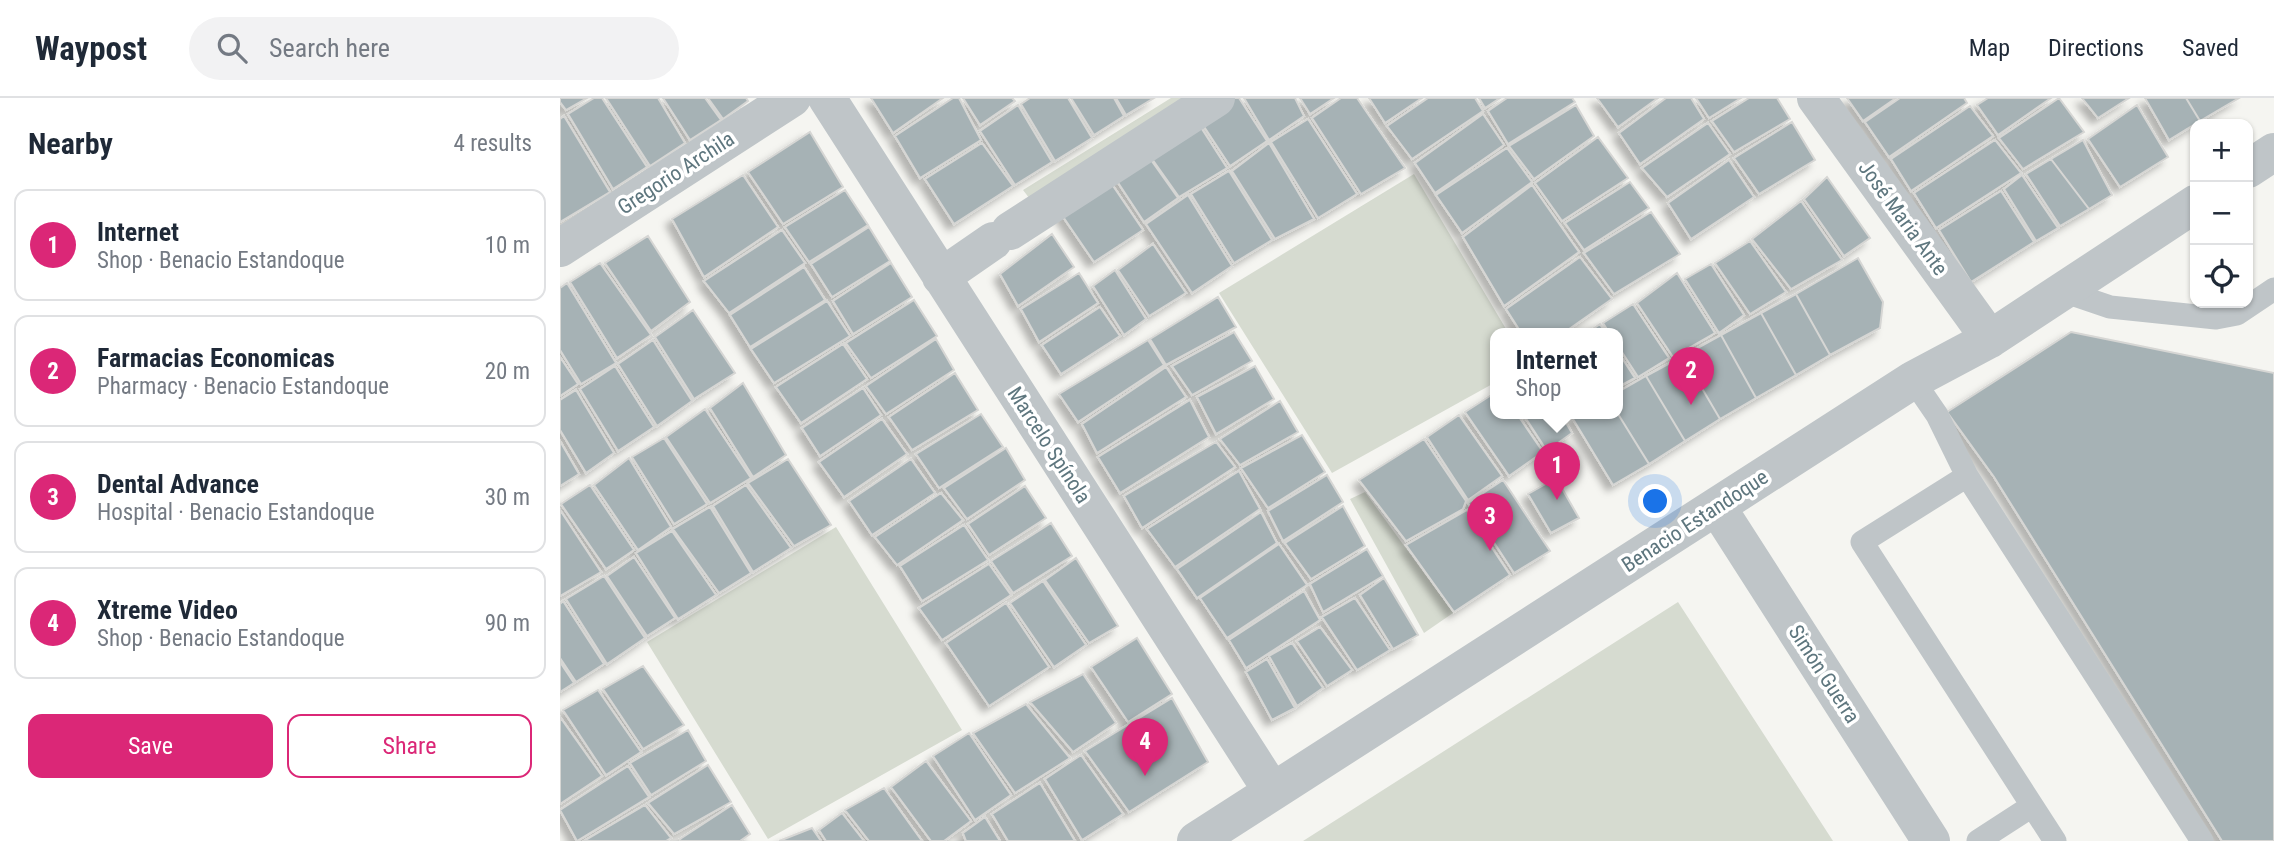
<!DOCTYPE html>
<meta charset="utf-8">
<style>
:root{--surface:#fff;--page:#f2f2f3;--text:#1f2937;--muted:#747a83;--line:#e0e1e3;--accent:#db2777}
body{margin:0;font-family:"Roboto Condensed",sans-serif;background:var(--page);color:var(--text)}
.controls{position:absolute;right:21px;top:21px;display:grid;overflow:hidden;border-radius:14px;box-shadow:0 2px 5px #0004}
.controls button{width:63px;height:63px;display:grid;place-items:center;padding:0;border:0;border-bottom:2px solid var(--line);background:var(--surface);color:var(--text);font:35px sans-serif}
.you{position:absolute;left:1096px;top:404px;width:24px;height:24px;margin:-18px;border:5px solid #fff;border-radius:50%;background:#1a73e8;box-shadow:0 0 0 10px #1a73e833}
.badge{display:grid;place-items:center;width:46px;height:46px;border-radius:50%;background:var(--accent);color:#fff;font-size:23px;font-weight:700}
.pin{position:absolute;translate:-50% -58px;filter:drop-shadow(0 2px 4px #0008)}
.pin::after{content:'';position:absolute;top:37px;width:24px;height:21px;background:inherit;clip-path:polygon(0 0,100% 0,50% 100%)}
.popup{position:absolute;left:930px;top:230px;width:133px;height:91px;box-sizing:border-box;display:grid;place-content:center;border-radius:14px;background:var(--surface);filter:drop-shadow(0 2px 5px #0005);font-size:23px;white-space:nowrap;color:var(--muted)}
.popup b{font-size:26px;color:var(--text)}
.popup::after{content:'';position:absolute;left:50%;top:100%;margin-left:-14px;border:14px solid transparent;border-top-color:var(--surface)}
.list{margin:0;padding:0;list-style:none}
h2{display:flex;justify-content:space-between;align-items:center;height:91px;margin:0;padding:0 28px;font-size:30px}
h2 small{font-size:23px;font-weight:400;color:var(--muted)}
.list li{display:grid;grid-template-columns:46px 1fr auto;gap:21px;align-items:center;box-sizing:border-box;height:112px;margin:0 14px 14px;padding:0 14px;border:2px solid var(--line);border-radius:14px}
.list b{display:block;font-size:26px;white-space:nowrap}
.list p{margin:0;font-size:23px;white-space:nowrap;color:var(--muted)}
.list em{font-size:23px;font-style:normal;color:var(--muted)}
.actions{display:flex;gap:14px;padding:21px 28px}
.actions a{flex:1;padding:16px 0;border:2px solid var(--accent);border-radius:14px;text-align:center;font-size:24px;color:var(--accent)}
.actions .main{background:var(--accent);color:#fff}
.icon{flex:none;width:38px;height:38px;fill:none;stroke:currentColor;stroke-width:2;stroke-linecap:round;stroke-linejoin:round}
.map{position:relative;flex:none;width:1714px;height:743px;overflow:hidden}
header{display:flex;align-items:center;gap:42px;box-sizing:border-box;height:98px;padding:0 35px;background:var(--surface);border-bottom:2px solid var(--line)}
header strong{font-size:33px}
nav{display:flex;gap:38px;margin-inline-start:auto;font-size:24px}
.search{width:490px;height:63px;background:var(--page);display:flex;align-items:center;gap:18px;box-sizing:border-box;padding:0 24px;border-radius:38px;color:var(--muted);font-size:26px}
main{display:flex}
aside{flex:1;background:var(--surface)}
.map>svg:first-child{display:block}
.green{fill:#d6dbd0}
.building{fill:#a6b2b5;stroke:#d6d6d4;stroke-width:2;filter:url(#shadow)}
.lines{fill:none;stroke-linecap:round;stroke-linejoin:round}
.lane{stroke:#bfc5c8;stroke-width:23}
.street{stroke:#bfc5c8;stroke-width:38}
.labels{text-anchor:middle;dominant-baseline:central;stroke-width:7;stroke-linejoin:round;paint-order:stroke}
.street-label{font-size:21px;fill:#5e767e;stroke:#fff}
</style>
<header>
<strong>Waypost</strong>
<div class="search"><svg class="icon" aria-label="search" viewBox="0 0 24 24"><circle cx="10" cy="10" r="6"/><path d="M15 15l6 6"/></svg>Search here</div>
<nav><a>Map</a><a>Directions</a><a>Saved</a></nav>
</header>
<main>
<aside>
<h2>Nearby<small>4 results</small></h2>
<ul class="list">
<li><span class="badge">1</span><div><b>Internet</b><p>Shop · Benacio Estandoque</p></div><em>10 m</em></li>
<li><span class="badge">2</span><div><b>Farmacias Economicas</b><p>Pharmacy · Benacio Estandoque</p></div><em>20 m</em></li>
<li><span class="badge">3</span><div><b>Dental Advance</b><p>Hospital · Benacio Estandoque</p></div><em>30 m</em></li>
<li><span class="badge">4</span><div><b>Xtreme Video</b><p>Shop · Benacio Estandoque</p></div><em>90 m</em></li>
</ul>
<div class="actions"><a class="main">Save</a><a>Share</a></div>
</aside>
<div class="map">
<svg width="1714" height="743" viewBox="0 0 1714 743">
<defs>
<filter id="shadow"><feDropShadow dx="-6" dy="6" stdDeviation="3.5" flood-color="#0004"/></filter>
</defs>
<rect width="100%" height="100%" fill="#f5f5f1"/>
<path class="green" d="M611 0H653L476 109 463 92Z
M854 76 949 236H936V284L772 375 659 195Z
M805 394 893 515 864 535 790 401Z
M276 429 402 632 208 741 87 544Z
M1118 504 1273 743H743Z"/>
<path class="building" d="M0 0H27L6 12 0 4Z
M34 0H42L87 69 53 91 8 16Z
M46 0H98L125 45 90 68Z
M103 0H145L161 22 130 42Z
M148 0H186L188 3 163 21Z
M311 0H383L333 35Z
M393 0H399L421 42 360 80 335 38Z
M403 0H452L455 3 420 27Z
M470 0H508L532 40 495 63 461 6Z
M511 0H554L564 18 534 37Z
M556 0H594L566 17Z
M660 0H679L707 43 670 68 635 15Z
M684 0H735L744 18 709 42Z
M740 0H774L750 16Z
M781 0H797L845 70 801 96 752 20Z
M809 0H862L825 25Z
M868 0H915L923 13 852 61 827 28Z
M919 0H940L925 10Z
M947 0H1012L1015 4 948 46 928 13Z
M1037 0H1098L1058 29Z
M1106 0H1131L1144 21 1080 66 1059 35Z
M1136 0H1181L1149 20Z
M1189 0H1217L1230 21 1174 54 1152 23Z
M1287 0H1336L1303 23Z
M1340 0H1404L1407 5 1329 59 1305 24Z
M1428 0H1491L1438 37 1417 7Z
M1499 0 1524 34 1463 71 1439 40Z
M1522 0H1569L1538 20Z
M1585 0H1626L1640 23 1609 42Z
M1626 0H1679L1640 23Z
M458 7 492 64 455 87 420 33Z
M1016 7 1034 38 974 81 949 48Z
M1577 7 1608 59 1560 89 1528 41Z
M1410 8 1433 38 1351 93 1331 61Z
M923 16 944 47 875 95 855 65Z
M633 17 667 70 619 99 585 51Z
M4 18 50 94 0 124V21Z
M748 21 797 96 758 120 711 44Z
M1232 24 1255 62 1199 96 1174 60Z
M1148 25 1170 56 1107 99 1082 70Z
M250 34 283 89 223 126 188 74Z
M1038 39 1068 80 1002 123 975 85Z
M1435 42 1461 75 1376 130 1354 95Z
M1523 42 1552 97 1529 111 1491 61Z
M422 45 453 88 394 126 365 81Z
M709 45 754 121 715 141 672 73Z
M947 50 972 84 902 135 876 97Z
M584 52 618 100 584 124 551 74Z
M1491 61 1529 111 1500 128 1466 76Z
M1169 62 1194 99 1131 141 1108 105Z
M669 73 712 142 674 165 631 96Z
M183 77 218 129 144 179 112 121Z
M1462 77 1498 130 1476 143 1444 91Z
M547 79 583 132 534 164 495 107Z
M1267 79 1310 140 1284 158 1244 101Z
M1070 84 1089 110 1024 152 1005 125Z
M972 87 1019 154 944 208 903 139Z
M285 92 308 127 249 164 225 129Z
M1441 93 1474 144 1411 184 1379 132Z
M628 97 672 168 632 195 586 126Z
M1241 103 1282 162 1231 191 1192 141Z
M1091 114 1120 156 1054 196 1024 155Z
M309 129 330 163 272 199 251 166Z
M222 132 245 165 169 215 144 183Z
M492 136 514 169 458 208 440 176Z
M88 138 130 204 91 233 45 165Z
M1190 143 1226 194 1190 216 1155 165Z
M593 146 626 195 589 218 558 172Z
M1020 159 1052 201 1002 236H962L946 211Z
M1298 160 1323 204 1320 230 1270 257 1236 196Z
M40 165 91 237 57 260 10 184Z
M331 165 352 199 293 236 273 203Z
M1151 166 1184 217 1159 235 1125 181Z
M244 169 265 202 190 249 170 217Z
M555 172 586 221 564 237 533 188Z
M519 175 538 205 479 244 461 211Z
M1117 175 1155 235 1113 259 1077 205Z
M7 185 56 265 21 286 0 252V190Z
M1236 196 1270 257 1236 277 1201 215Z
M658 199 676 229 606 267 590 241Z
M354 202 377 238 311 280 286 245Z
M267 203 290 238 214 285 191 251Z
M1073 206 1109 260 1078 279 1058 248V236H1050L1043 225Z
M540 209 560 238 501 276 482 247Z
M133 212 175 275 134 301 95 239Z
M1201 215 1236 277 1196 300 1161 237Z
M1040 226 1046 236H1026Z
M674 234 692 263 632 297 612 268Z
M1511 234 1714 275V743H1662L1434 379 1387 314Z
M1161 237 1196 300 1160 321 1123 258Z
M376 241 394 272 326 316 306 288Z
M93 242 132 303 97 328 58 266Z
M588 242 604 267 518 324 499 296Z
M283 246 307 281 241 325 216 289Z
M1058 254 1075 280 1058 289Z
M1123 258 1160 321 1125 343 1086 278Z
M0 259 18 286 0 298Z
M55 268 94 329 58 353 20 291Z
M695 268 714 301 656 336 637 299Z
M606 269 626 299 537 355 522 326Z
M395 275 418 312 352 352 329 319Z
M1086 278 1125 343 1089 366 1058 316V294Z
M183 285 226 357 193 379 150 310Z
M303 290 321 317 260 358 242 330Z
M16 292 54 355 26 375 0 332V302Z
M936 294V316H957L983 354 949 378 905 314Z
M630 302 649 339 560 395 538 359Z
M720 303 738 334 680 367 660 341Z
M145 311 191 380 150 405 106 339Z
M421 316 443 349 379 390 356 356Z
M963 316H1001L1012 335 987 353Z
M1021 316H1058L1089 366 1053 387 1013 321Z
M899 317 942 378 908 402 867 339Z
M322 321 347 356 284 399 259 364Z
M742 337 765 374 708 410 681 370Z
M104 340 147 406 114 426 72 359Z
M864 341 906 403 903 411 846 443 799 382Z
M0 343 19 376 0 388Z
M656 344 675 369 582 430 564 398Z
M446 350 465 382 407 421 384 390Z
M69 360 111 429 78 452 34 387Z
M228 361 271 427 234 448 188 385Z
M351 361 375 395 312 437 289 403Z
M679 373 700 411 615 469 587 431Z
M767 377 783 404 723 443 708 413Z
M996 380 1019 420 991 435 968 396Z
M943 382 990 453 954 475 908 405Z
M30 387 74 452 46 471 1 406Z
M186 387 231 450 193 474 153 408Z
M465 388 486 420 429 457 408 426Z
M381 395 403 422 337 467 315 439Z
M783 408 805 448 751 481 725 445Z
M150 409 191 475 159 495 113 431Z
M0 412 41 474 0 498Z
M907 412 950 477 894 514 846 447Z
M701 414 717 445 637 500 617 471Z
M491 425 512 458 453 495 431 463Z
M404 427 428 462 362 503 340 468Z
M112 433 156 497 118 521 76 455Z
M719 446 747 487 667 540 640 500Z
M807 451 823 478 763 514 750 486Z
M74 459 115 520 87 538 47 478Z
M516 460 558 528 529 545 485 482Z
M429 466 451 497 382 542 359 510Z
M44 478 85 540 47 566 6 501Z
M824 480 858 537 833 551 800 497Z
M483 483 526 547 494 569 450 505Z
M744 493 760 522 686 570 669 542Z
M795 500 830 552 797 572 762 519Z
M3 503 44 566 16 584 0 560V506Z
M446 505 489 569 429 608 386 545Z
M760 529 792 572 767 588 737 543Z
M577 540 612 596 568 624 531 569Z
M732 545 763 590 737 608 709 558Z
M707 561 735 610 712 622 686 574Z
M0 564 14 585 0 594Z
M83 568 124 627 83 651 43 591Z
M523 576 556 625 513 654 470 604Z
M38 592 81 654 46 677 3 612Z
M612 600 648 664 569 714 525 653Z
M466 606 510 660 455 695 413 635Z
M0 619 42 678 0 706Z
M128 632 146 663 91 697 70 665Z
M409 635 451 697 415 722 373 658Z
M521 657 563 716 522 742 485 681Z
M366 663 411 723 384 743H371L331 689Z
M148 667 171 704 114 736 88 705Z
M68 668 89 699 17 743 0 712Z
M480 685 515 743H448L432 716Z
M324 690 362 743H309L285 712Z
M85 707 111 740 106 743H24Z
M172 707 190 736 180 743H121L120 741Z
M282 715 304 743H266L259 732Z
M425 719 440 743H406L403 735Z
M252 730 261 743H219Z"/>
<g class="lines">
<path class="lane" d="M1503 193 1550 209 1656 220 1677 216 1714 191
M1353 282 1377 317 1407 378 1642 743
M1407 378 1302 444 1495 743
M1418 743 1472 708"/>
<path class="street" d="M267 0 712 693
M1256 0 1430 241
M1688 71 1714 54
M450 133 656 0
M0 150 232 0
M381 179 433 143
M1157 409 1371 743
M636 743 1353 282 1430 241 1635 106"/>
</g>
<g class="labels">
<g class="street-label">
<text transform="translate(116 75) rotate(-33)">Gregorio Archila</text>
<text transform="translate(1343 120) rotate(54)">José Maria Ante</text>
<text transform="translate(489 347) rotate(57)">Marcelo Spínola</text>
<text transform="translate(1135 423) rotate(-33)">Benacio Estandoque</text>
<text transform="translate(1264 576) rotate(57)">Simón Guerra</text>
</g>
</g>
</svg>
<div class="controls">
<button>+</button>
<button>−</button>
<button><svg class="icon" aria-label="locate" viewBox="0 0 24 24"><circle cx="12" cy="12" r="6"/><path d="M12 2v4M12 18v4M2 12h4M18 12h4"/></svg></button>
</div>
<div class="you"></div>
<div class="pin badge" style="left:997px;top:402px">1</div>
<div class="popup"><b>Internet</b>Shop</div>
<div class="pin badge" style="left:1131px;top:307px">2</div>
<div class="pin badge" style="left:930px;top:453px">3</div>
<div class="pin badge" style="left:585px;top:678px">4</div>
</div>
</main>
